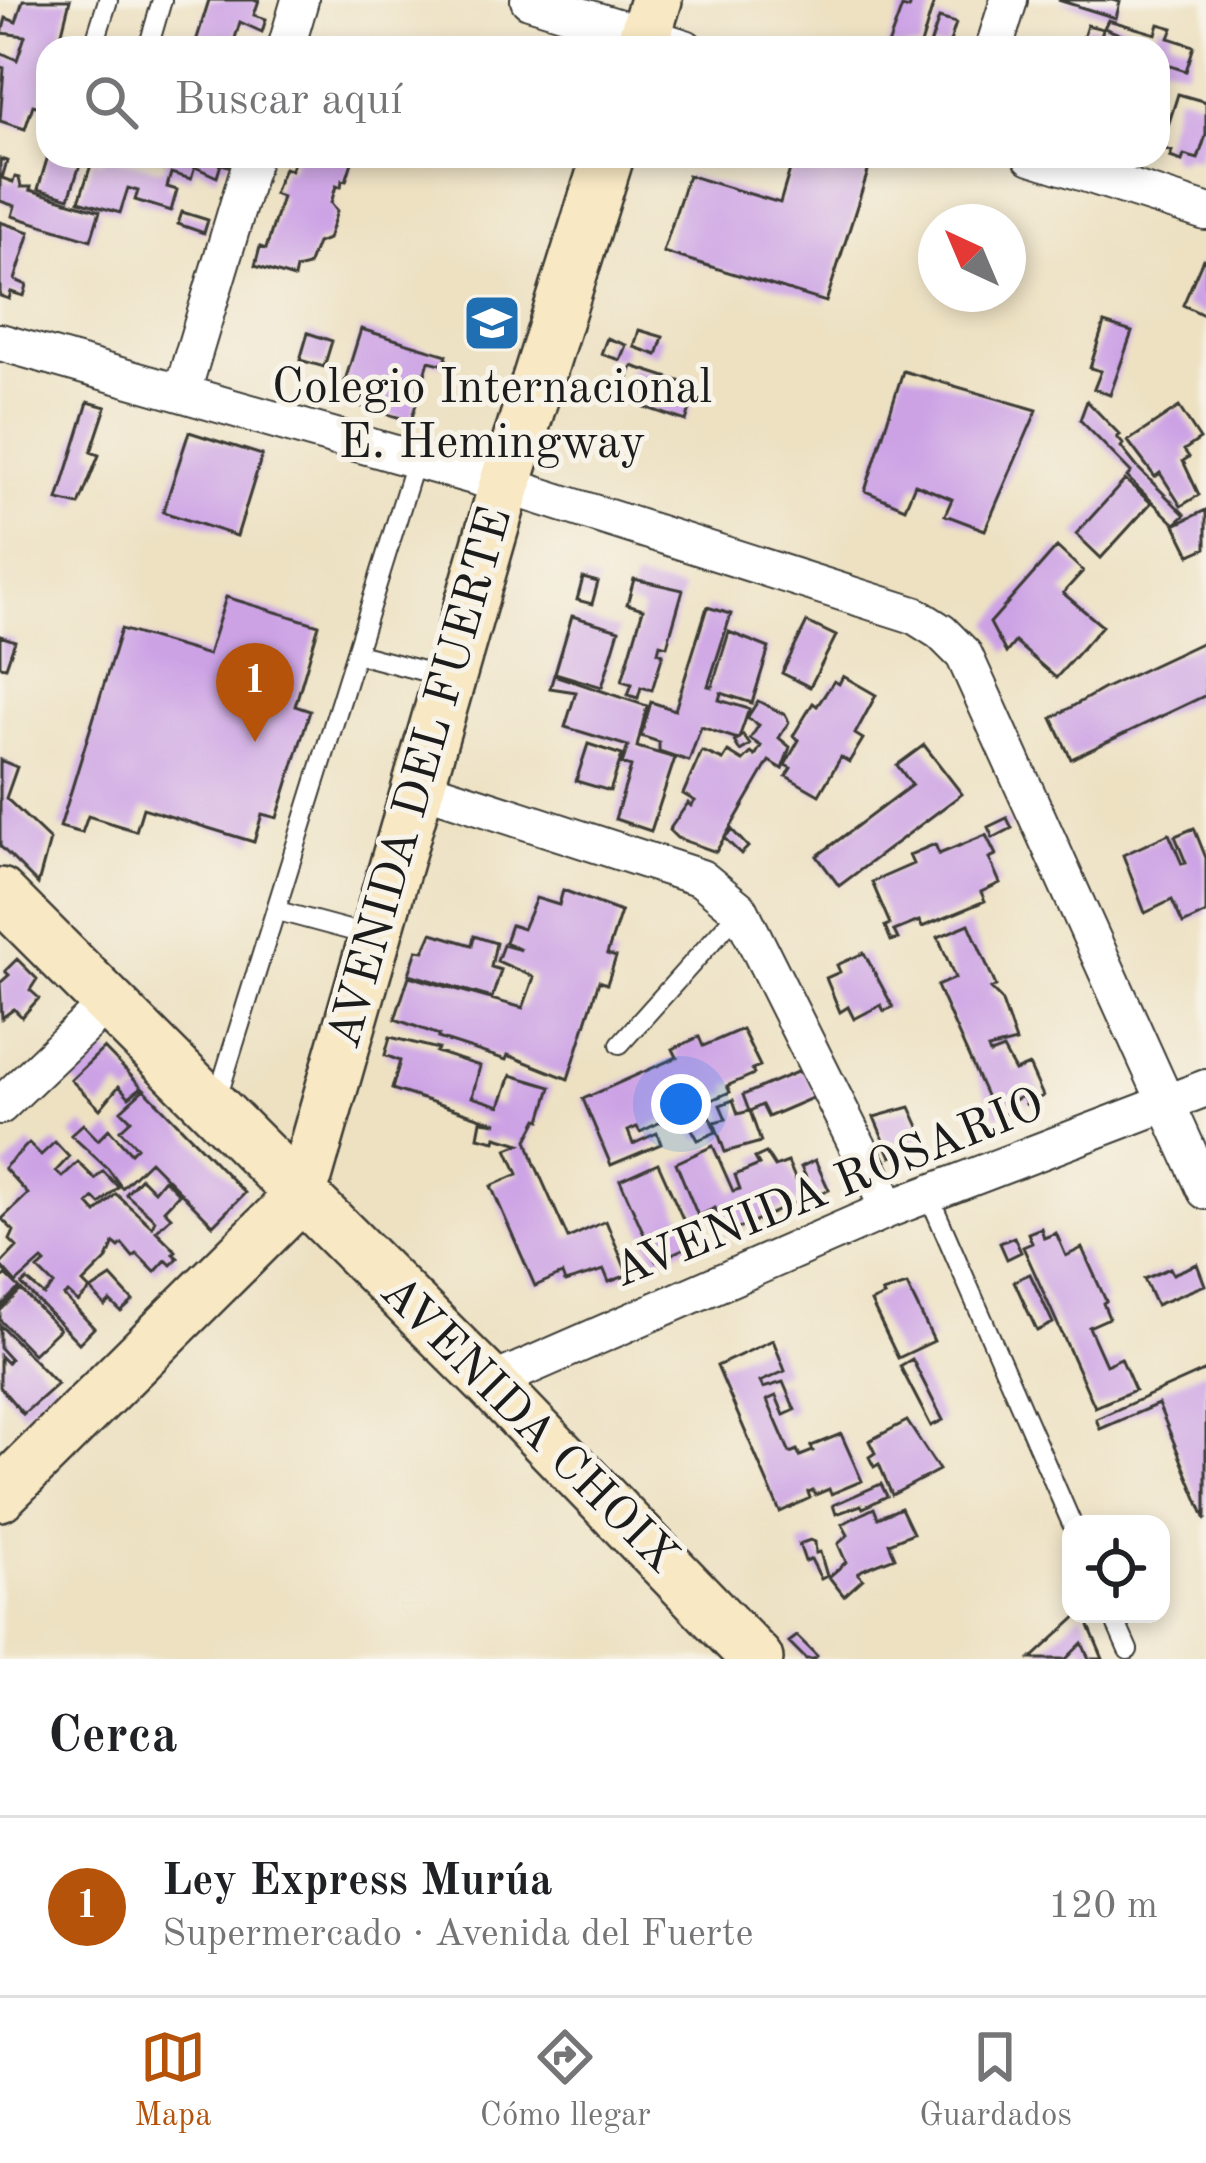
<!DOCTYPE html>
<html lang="es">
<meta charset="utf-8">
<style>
:root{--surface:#fff;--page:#f6f6f6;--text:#202124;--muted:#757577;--line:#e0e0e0;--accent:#b45309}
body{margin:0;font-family:"Old Standard TT",serif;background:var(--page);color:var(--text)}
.controls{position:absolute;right:36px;bottom:36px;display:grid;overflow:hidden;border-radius:24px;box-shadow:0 6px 18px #0003}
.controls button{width:108px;height:108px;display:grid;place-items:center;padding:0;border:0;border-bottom:3px solid var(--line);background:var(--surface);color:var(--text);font:60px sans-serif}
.compass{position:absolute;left:918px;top:204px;width:108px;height:108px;border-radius:50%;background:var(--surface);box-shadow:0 6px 18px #0003;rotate:316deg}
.you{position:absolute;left:681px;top:1104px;width:42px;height:42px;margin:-30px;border:9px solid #fff;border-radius:50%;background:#1a73e8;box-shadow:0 0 0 18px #1a73e833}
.badge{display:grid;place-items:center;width:78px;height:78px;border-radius:50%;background:var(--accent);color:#fff;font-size:39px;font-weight:700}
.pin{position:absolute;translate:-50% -99px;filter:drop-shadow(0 3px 6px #0008)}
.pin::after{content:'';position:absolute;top:63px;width:42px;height:36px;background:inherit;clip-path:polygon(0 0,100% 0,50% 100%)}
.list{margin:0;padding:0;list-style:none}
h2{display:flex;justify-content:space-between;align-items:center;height:156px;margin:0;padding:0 48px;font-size:51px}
h2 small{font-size:39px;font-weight:400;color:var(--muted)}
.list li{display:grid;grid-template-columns:78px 1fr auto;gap:36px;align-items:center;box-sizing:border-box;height:180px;padding:0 48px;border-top:3px solid var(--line)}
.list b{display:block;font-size:45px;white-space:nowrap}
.list p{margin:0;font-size:39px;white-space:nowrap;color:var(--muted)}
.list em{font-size:39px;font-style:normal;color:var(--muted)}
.icon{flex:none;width:66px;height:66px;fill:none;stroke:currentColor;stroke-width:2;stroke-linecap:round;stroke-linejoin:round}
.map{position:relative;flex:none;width:1206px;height:1659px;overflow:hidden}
.search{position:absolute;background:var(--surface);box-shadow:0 6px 18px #0003;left:36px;right:36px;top:36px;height:132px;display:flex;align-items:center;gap:30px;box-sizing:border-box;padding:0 42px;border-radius:36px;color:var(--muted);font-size:45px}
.sheet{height:336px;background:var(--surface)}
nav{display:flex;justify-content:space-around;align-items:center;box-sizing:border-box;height:168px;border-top:3px solid var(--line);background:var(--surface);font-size:33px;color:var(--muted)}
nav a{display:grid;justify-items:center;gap:6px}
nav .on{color:var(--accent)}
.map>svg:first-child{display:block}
.building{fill:#cca2e5}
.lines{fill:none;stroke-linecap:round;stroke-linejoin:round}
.lane-casing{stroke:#3b3a35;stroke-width:22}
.street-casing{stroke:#3b3a35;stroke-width:40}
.secondary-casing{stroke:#3b3a35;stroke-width:56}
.lane{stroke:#fff;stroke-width:18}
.street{stroke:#fff;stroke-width:36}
.secondary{stroke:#f8e8c3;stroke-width:51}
.labels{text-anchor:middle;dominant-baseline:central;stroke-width:10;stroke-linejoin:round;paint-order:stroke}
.poi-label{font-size:48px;fill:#1c1c1c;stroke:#f7f3e8}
.street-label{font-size:48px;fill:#1c1c1c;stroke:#f7f3e8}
</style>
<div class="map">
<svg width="1206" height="1659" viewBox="0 0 1206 1659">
<rect width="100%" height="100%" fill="#f7f3e8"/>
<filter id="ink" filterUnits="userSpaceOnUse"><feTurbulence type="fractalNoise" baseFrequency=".00833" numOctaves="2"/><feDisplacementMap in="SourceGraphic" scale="24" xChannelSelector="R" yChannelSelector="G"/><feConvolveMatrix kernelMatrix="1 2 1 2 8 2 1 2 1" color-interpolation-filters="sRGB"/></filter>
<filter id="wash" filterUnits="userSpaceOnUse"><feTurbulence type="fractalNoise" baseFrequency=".004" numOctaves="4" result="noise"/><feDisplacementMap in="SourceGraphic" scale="48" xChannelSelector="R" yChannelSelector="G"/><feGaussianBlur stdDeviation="2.7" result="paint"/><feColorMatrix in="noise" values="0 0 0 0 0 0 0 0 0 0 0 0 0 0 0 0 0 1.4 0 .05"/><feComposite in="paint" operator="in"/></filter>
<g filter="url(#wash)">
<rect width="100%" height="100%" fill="#ede1c2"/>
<g id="blocks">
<path class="building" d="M23 0H70L58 48H48V81L40 107 33 105 25 129 0 121 4 68 0 67V52L17 60 25 36 2 33 6 18 16 22Z
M209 0H259L254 15 266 19 262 32 240 22 232 48H194Z
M912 0 934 2 920 48H887L902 7 909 9Z
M1058 0H1113L1120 2 1116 18Z
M939 18 956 23 948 48H929Z
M1108 20 1156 34 1159 24 1173 28 1169 38 1194 46 1186 71 1158 62V48H1136L1125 42 1127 37 1104 28Z
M1087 25 1103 29 1099 44 1083 39Z
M1178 94 1206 102V135L1198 159 1184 155 1182 161 1170 157 1172 151 1161 148Z
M48 156 81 162 69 198 38 189Z
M105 156 163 170 168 156H231L228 166 221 164 217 177 195 167 191 179 171 173 167 187 177 190 171 211 135 200 138 191 128 188 120 213 79 201 93 159 103 162Z
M295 156H354L346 181 342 180 341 187 336 186 331 203 337 211 328 239 317 243 308 266 296 269 294 278 255 266 260 247 266 249 282 197 274 194 284 168 291 170Z
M794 156H873L826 302 663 252 688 175 780 203Z
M0 159 7 161 2 178 13 182 15 177 19 178 21 187H31L30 190 100 211 91 240 12 216 15 206 0 201Z
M182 212 208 220 204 233 178 224Z
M0 222 30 232 15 280 27 285 24 296 11 292 9 299 0 296Z
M1203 259 1206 261V316L1183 305Z
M1104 323 1132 332 1110 395 1094 389 1101 371 1090 368Z
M361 329 447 355 445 365 429 361 411 421 339 400Z
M639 330 663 337 657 355 634 347Z
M308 333 332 341 324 367 300 360Z
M607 338 626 345 620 360 601 354Z
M632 366 697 387 686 421 621 399Z
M903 371 1037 410 985 530 945 515 952 499 915 484 905 508 865 491Z
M1087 401 1120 435 1117 437 1123 444 1121 447 1137 467 1185 515 1175 524 1127 477 1131 472 1080 420Z
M88 402 106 407 91 452 99 455 79 505 58 500Z
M1179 407 1200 439 1184 450 1189 457 1183 461 1199 495 1181 506 1160 473 1155 477 1128 441Z
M189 432 262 455 237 536 163 512Z
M1125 480 1151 503 1101 558 1076 534Z
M1206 510V548L1190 555 1175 525Z
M1057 547 1083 571 1063 593 1102 626 1056 678 1015 642 1006 653 990 623Z
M583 578 598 582 592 604 577 600Z
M634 579 683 590 667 646 660 644 658 652 663 654 652 690 641 687 638 698 628 695 632 684 622 681 643 609 627 604Z
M226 597 319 625 295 706 310 711 277 818 262 814 254 842 143 808 136 831 88 816 82 833 60 827 121 629 208 655Z
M707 607 731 614 708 686 712 687 729 632 769 648 752 703 721 693 719 700 749 709 739 738 743 735 750 745 740 751 734 741 738 739 701 727 689 761 659 751V742L641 736 651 702 675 710Z
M572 616 619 630 602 687 555 673Z
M807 622 836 636 810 687 782 673Z
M0 636 15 641 6 667 0 666Z
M1203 642 1206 695 1071 759 1052 718 1103 689Z
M554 675 647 706 637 747 675 758 651 831 615 819 631 767 622 764 628 746 565 727 576 692 550 688Z
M843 676 876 695 855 734 863 739 849 762 841 757 819 795 786 776 791 768 785 765 799 740 793 736 813 703 817 706 834 681 839 684Z
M758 701 785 715 789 722 779 738 790 747 782 769 769 761 725 837 732 830 748 847 741 854 724 838 716 852 677 838 669 830 688 803 691 806 695 801 683 794 702 751 723 760 728 752 743 761 751 753 755 756 761 746 750 739 759 725 747 718Z
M588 744 622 755 610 791 576 781Z
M924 745 962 794 839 886 817 856 912 785 897 765Z
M0 760 17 767 6 798 50 840 38 884 0 846Z
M1007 818 1012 828 993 838 988 827Z
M1194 828 1206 858V913L1183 924 1172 900 1145 913 1123 855 1169 834 1182 864 1186 863 1175 836Z
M986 835 996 855 989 858 1000 883 981 892 985 901 922 927 919 921 894 931 898 939 891 941 885 926 890 924 872 882 913 864 909 855 935 844 939 854Z
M563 890 621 912 607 954 616 957 607 984 599 981 568 1079 508 1055 506 1060 438 1038 439 1035 395 1019 409 976 523 1008 534 977 497 961 503 945 521 950 505 942 511 925 523 929 536 898 559 905Z
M969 924 996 986 991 989 1001 999 1016 1042 988 1049 990 1054 1003 1049 1015 1071 1029 1065 1043 1096 1026 1104 1023 1096 1006 1104 1009 1111 996 1118 937 986 955 978 938 937Z
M432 933 472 945 474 936 496 943 491 967 501 970 492 998 409 974 417 950 424 951Z
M864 953 893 1007 884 1011 881 1005 854 1019 848 1007 840 1012 826 978 840 972 837 965Z
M17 959 37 979 30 990 39 998 22 1017 14 1009 2 1018 0 983 9 975 5 971Z
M742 1029 760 1066 752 1069 754 1074 727 1086 730 1092 693 1108 691 1103 674 1111 675 1115 640 1132 637 1127 628 1131 633 1144 657 1133 661 1144 611 1165 583 1099 677 1057 673 1049 699 1037 703 1046Z
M390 1037 438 1049 436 1052 480 1066 472 1097 500 1106 511 1075 551 1087 541 1120 538 1119 527 1140 534 1162 568 1238 606 1221 628 1275 609 1282 604 1270 565 1282 562 1274 535 1286 491 1186 518 1174 507 1149 520 1144 496 1137 495 1141 478 1137 481 1121 497 1123 392 1089 400 1061 385 1055Z
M104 1048 142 1087 129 1097 119 1086 100 1109 71 1080Z
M804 1069 817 1096 768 1117 762 1105 750 1111 761 1142 725 1152 714 1122 726 1119 720 1105 733 1100 738 1114 749 1111 743 1095Z
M144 1089 245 1193 213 1225 150 1161 122 1188 108 1169 71 1135 83 1124 98 1140 109 1129 131 1153 137 1147 120 1130 131 1120 121 1110Z
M910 1107 926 1142 891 1157 874 1117Z
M707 1111 716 1132 698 1140 687 1120Z
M55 1142 69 1157 56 1171 62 1177 78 1162 95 1179 103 1171 118 1187 100 1204 94 1198 88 1204 96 1213 116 1194 152 1227 155 1220 126 1194 141 1178 154 1191 164 1179 179 1194 164 1210 171 1217 156 1231 176 1251 173 1254 178 1258 171 1265 166 1260 155 1272 137 1254 133 1257 122 1244 119 1247 114 1243 107 1259 83 1283 90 1290 78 1302 68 1293 64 1296 94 1328 79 1343 22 1285 27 1280 44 1295 54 1285 38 1269 45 1263 42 1260 16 1283 0 1265 17 1247 10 1240 14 1231 2 1219 28 1194 4 1168 29 1143 41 1155Z
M713 1146 733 1191 740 1189 735 1175 759 1165 755 1158 766 1153 775 1167 788 1162 804 1199 726 1234 715 1208 698 1216 676 1163Z
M815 1160 829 1190 815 1196 801 1167Z
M658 1163 694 1244 656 1261 620 1180Z
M1041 1228 1044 1238 1056 1233 1066 1256 1082 1248 1106 1301 1103 1303 1109 1318 1089 1327 1106 1365 1121 1358 1135 1390 1095 1407 1023 1247 1032 1243 1028 1233Z
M1014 1237 1021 1252 1007 1259 1000 1243Z
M1197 1264 1205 1285 1156 1305 1144 1279 1170 1268 1173 1274Z
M1030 1274 1053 1323 1037 1331 1014 1281Z
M6 1275 19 1288 0 1307V1280Z
M111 1277 133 1301 121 1312 110 1301 105 1306 91 1290Z
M907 1285 934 1341 898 1358 871 1302 884 1296 882 1293Z
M21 1290 59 1329 33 1354 0 1320V1311Z
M0 1325 57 1384 23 1414 0 1387V1356L7 1363 10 1359 0 1348Z
M773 1340 785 1371 760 1382 763 1388 783 1382 795 1410 784 1415 776 1396 767 1400 790 1453 797 1450 800 1456 813 1451 811 1446 841 1434 862 1481 831 1494 829 1489 815 1495 813 1490 808 1492 810 1498 780 1512 717 1366Z
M912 1359 943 1420 931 1426 900 1366Z
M1206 1370V1520L1158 1404 1100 1429 1096 1419Z
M907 1421 939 1470 892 1495 879 1464 874 1467 869 1457 875 1453 869 1441Z
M881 1484 887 1496 863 1508 861 1505 836 1514 833 1505Z
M874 1508 878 1518 901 1508 913 1533 889 1543 895 1557 862 1570 858 1574 863 1579 844 1596 829 1577 846 1562 838 1544 848 1535 842 1524Z
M810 1540 815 1542 816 1553 820 1552 827 1576 821 1579 811 1559 805 1561 799 1544Z
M1080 1614H1084L1103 1659H1089L1082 1643 1066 1659H1031Z
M797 1636 817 1656 814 1659H806L789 1642Z"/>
</g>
</g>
<g filter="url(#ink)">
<use href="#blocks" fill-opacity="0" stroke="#3b3a35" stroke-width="3"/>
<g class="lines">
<g class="lane-casing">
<path id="lane" d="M93 48 108 0
M148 48 162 0
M357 654 446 677
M278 911 371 936
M620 1044 740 910
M216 1102 416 459
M929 1196 1072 1524
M1112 1614 1128 1650"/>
</g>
<g class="street-casing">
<path id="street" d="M529 0 685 48
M286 48 300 0
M994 48 1009 0
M1031 156 1206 212
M0 342 505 485 914 615 941 632 964 655 1206 1191
M182 392 253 156
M417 786 701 878 740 910 889 1209
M0 1106 107 1004
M490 1383 889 1209 1206 1088"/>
</g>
<g class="secondary-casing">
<path id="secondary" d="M641 48 656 0
M0 894 490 1383 757 1659
M0 1495 284 1213 307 1174 505 485 608 156"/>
</g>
<use href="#lane" class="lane"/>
<use href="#street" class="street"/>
<use href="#secondary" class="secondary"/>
</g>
</g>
<defs>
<g id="school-square" transform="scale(3)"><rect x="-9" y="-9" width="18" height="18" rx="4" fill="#1f6fb2" stroke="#f7f3e8"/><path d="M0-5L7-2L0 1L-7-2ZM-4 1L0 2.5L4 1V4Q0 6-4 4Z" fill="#fff"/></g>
</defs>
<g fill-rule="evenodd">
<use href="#school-square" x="492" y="323"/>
</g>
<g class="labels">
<g class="poi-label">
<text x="492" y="389">Colegio Internacional<tspan x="492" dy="55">E. Hemingway</tspan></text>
</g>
<g class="street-label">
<text transform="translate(421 778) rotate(-74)">AVENIDA DEL FUERTE</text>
<text transform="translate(829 1189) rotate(-22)">AVENIDA ROSARIO</text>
<text transform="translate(528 1425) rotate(45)">AVENIDA CHOIX</text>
</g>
</g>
</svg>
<div class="controls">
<button><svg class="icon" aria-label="locate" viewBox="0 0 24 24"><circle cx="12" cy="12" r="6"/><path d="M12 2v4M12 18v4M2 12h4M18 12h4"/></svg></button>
</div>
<svg class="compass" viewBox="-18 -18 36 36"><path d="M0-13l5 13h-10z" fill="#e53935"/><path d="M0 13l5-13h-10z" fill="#757577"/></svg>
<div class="you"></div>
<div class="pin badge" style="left:255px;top:742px">1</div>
<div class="search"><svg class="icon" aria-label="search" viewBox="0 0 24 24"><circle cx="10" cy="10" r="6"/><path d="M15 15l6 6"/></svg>Buscar aquí</div>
</div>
<section class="sheet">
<h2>Cerca<small></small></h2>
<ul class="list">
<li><span class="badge">1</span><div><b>Ley Express Murúa</b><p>Supermercado · Avenida del Fuerte</p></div><em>120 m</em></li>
</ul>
</section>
<nav>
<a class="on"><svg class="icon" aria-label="map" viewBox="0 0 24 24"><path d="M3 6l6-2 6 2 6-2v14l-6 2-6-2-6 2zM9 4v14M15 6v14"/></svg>Mapa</a>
<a><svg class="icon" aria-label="directions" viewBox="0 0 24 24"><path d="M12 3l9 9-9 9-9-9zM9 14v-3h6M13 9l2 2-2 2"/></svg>Cómo llegar</a>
<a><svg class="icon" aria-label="saved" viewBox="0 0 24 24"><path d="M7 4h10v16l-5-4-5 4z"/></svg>Guardados</a>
</nav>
